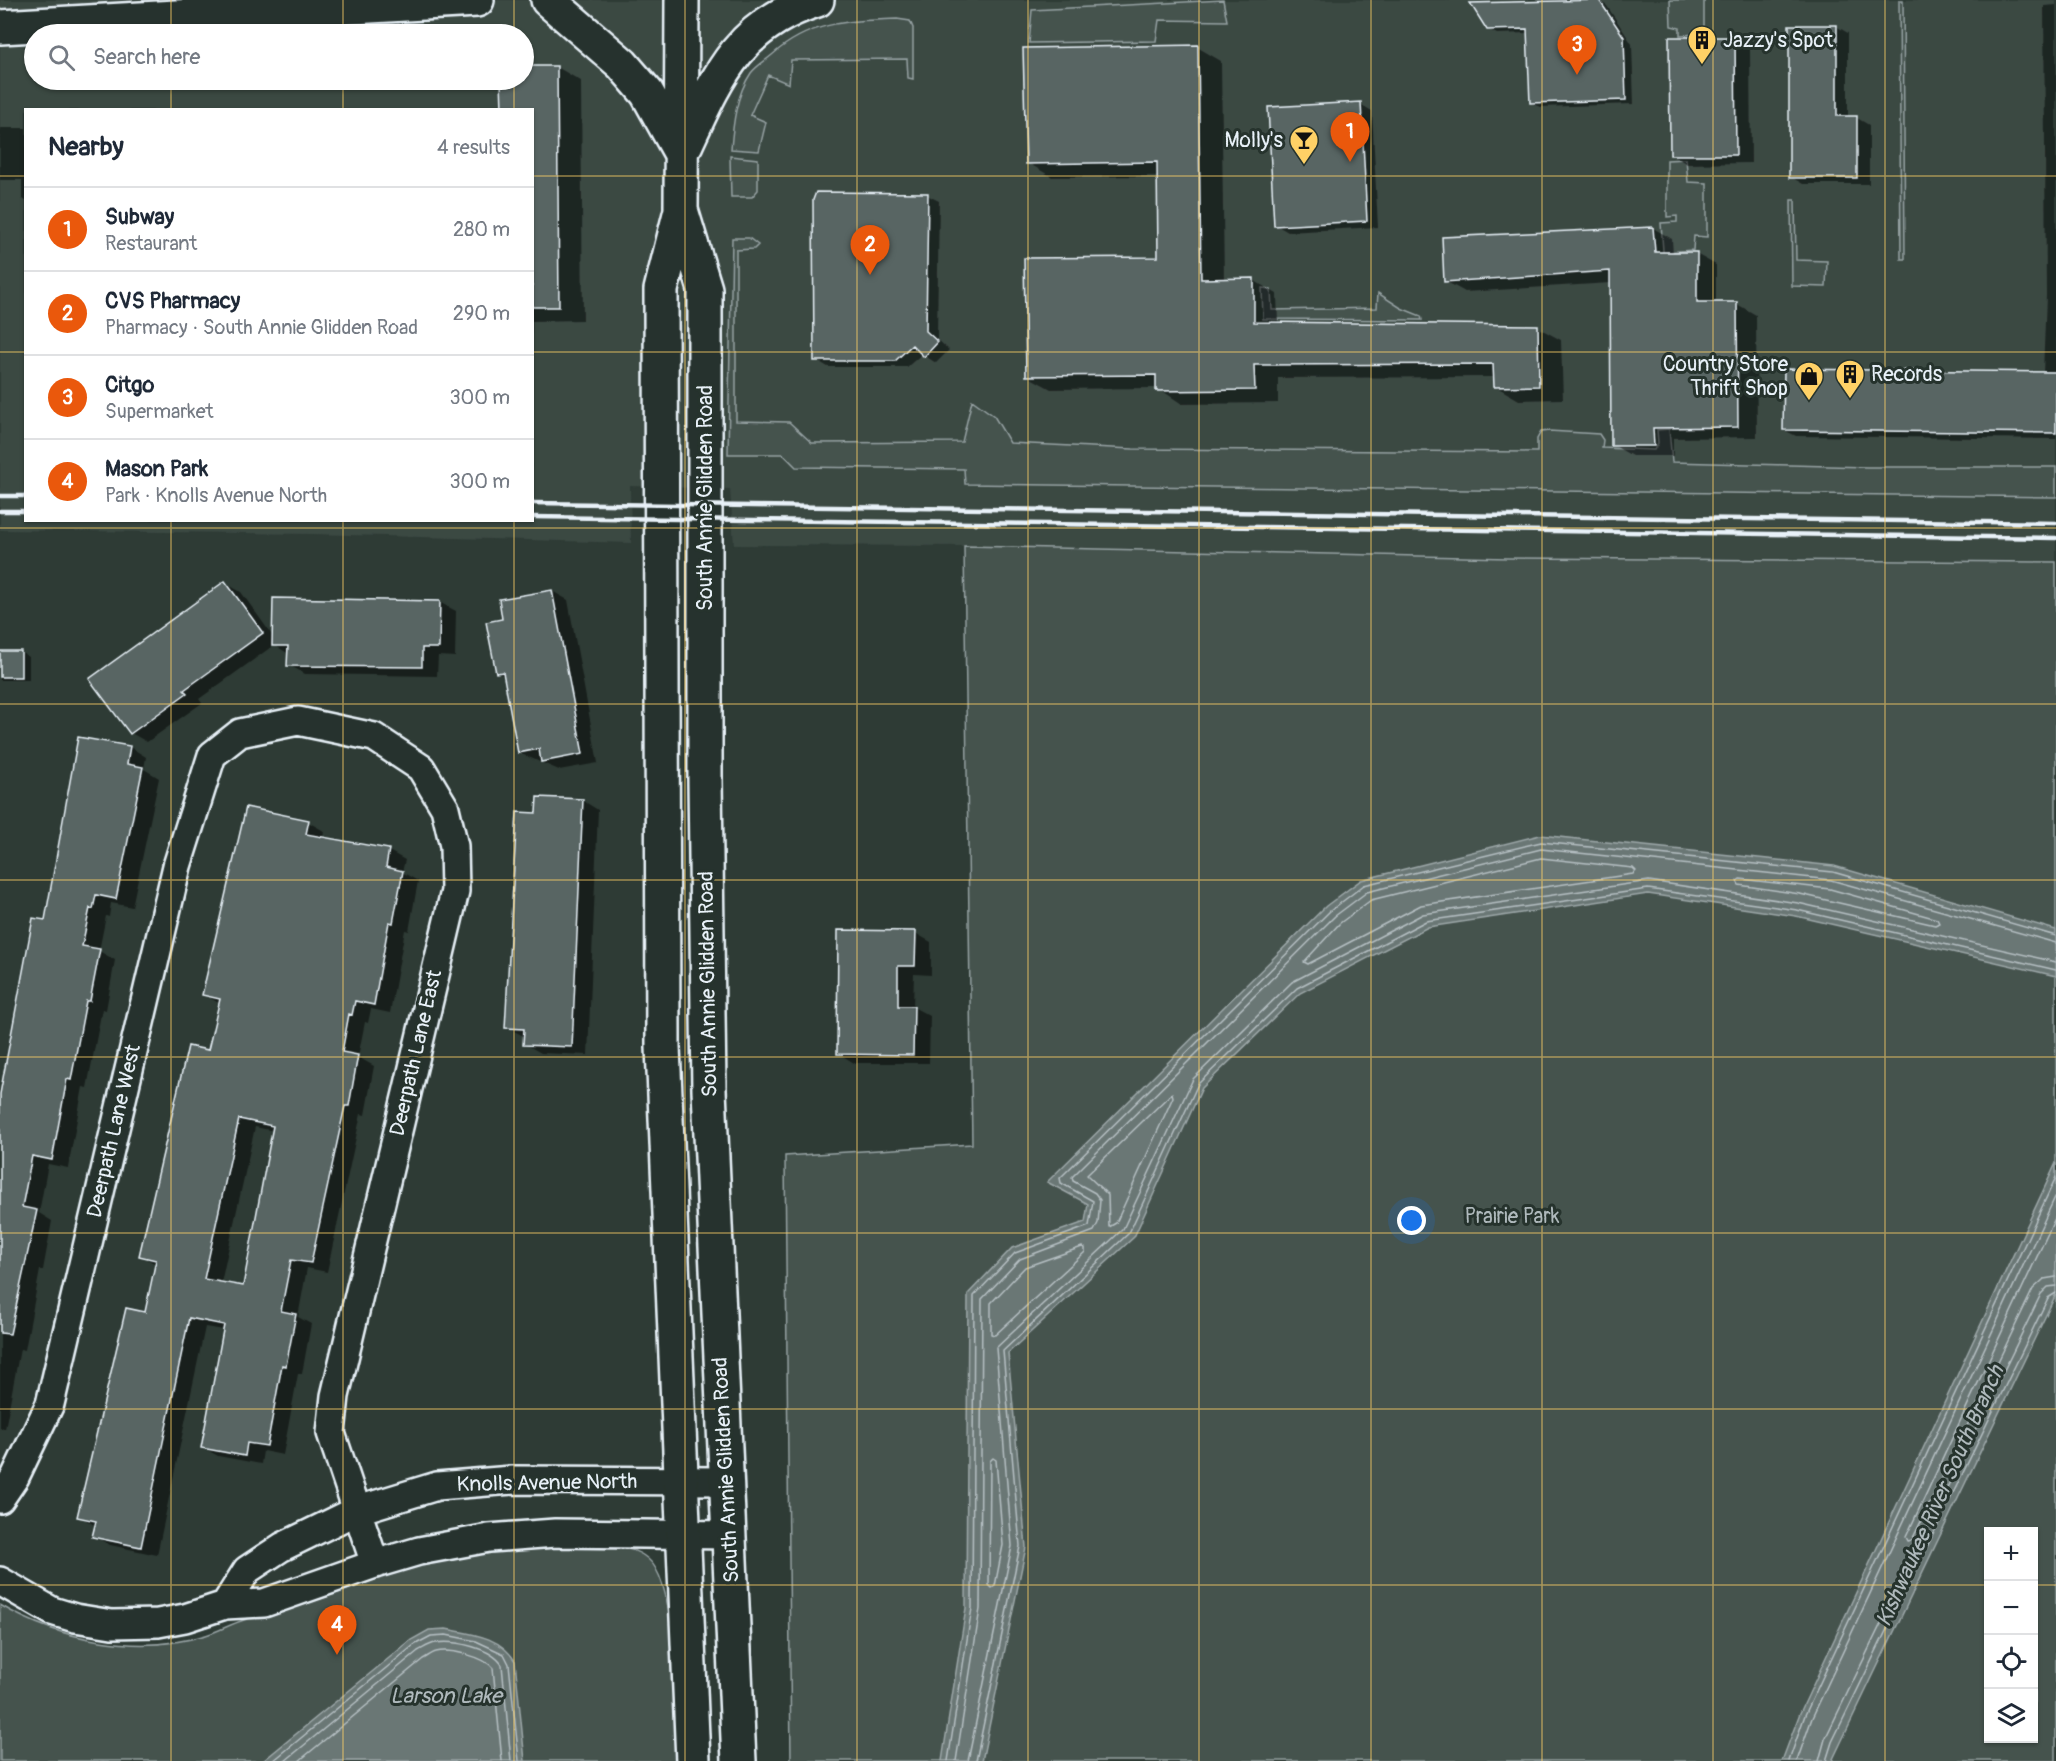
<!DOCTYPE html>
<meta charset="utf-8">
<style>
:root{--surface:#fff;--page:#f2f2f3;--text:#1f2937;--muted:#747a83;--line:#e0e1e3;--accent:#ea580c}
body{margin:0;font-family:Pangolin,sans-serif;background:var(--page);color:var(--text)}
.controls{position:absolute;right:18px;bottom:18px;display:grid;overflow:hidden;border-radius:0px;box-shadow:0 2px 4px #0004}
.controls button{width:54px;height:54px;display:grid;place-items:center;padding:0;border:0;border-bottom:2px solid var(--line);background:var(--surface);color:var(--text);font:30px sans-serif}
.you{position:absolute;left:1412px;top:1221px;width:21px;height:21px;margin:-15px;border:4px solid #fff;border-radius:50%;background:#1a73e8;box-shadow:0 0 0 9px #1a73e833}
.badge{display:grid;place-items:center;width:39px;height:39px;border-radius:50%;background:var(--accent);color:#fff;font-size:20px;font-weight:700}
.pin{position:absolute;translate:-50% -50px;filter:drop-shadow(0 2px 3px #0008)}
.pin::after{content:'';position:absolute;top:32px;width:21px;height:18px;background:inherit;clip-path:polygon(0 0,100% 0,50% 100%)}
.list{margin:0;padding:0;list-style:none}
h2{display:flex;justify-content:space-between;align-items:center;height:78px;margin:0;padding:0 24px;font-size:26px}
h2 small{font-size:20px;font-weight:400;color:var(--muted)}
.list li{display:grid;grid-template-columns:39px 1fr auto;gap:18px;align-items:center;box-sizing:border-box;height:84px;padding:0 24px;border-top:2px solid var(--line)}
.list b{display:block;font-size:22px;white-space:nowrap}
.list p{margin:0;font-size:20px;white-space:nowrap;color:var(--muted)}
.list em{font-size:20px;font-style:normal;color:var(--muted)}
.icon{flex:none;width:33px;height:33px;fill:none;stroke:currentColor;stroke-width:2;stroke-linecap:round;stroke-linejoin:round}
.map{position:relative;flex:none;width:2056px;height:1761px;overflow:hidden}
.search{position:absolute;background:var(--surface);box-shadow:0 2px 4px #0004;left:24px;top:24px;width:510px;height:66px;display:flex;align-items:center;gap:15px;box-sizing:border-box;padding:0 21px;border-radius:33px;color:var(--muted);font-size:22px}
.panel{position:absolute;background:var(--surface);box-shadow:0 2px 4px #0004;left:24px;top:108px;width:510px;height:414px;border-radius:0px}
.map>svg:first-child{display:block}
.built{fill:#3b4843;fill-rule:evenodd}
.green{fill:#45524e;stroke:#96a2a3;stroke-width:1.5;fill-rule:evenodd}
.water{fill:#6b7775;stroke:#9da8a9;stroke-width:1.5}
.shadow{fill:#0007;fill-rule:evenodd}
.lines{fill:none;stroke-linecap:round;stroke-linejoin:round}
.shore{stroke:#b6c0c4;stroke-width:1.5}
.building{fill:#596563;stroke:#e8f1f8;stroke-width:1.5;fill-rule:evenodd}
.minor-casing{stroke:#e8f1f8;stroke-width:32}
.major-casing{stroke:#e8f1f8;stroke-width:38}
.minor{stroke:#26332d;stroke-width:27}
.major{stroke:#26332d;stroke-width:33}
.rail{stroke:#e8f1f8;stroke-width:4.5}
.grid{fill:none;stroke:#ffd166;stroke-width:1.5;stroke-opacity:0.55}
.labels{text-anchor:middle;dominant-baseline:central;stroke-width:6;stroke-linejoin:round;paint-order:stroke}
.poi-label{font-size:21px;fill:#e8f1f8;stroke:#26332d;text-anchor:start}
.street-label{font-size:21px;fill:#e8f1f8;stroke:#26332d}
.park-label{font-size:21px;fill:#afb9bc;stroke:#26332d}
.water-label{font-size:22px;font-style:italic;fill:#b0babd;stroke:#26332d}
</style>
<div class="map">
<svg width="2056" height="1761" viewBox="0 0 2056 1761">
<rect width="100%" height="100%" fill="#2e3b35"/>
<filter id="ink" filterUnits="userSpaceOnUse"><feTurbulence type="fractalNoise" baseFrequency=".0167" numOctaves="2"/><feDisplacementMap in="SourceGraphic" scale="12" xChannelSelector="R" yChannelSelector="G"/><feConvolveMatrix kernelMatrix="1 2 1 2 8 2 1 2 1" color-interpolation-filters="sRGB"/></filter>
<g filter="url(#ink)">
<path class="built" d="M0 0H2056V562L1508 558 964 546 734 545 730 489 630 486 631 543 312 534 0 530ZM34 34H524V80H34ZM26 110H532V520H26Z"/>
<path class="green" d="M1223 0 1227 21 1159 20 1156 41 1029 43 1032 10Z
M1670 0H1704V34L1680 35V28L1671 26Z
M1899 0H1903L1905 259H1901Z
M897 19 910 21 913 28V79L908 78 907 59 791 60 789 84 768 75 750 115 766 122 759 151 731 149C733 124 736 95 751 73 756 66 765 61 772 55 810 21 848 21 897 19Z
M730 156 758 159V190L752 197H731Z
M1686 159 1688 182 1707 183V237L1694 236 1693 250 1668 252V283L1665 278 1661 223 1677 222V216L1667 217V160Z
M1791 200H1795L1796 260 1827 261 1826 287 1792 286Z
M732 238H749L758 245 754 249 736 250V421L789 422 812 443 962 442 972 400 994 416 1010 443 1133 449 1537 452V439L1541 432 1549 431 1599 434 1603 440 1602 448 1654 450 1658 443 1657 430 1669 429 1672 462 1867 467H2056V497L965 484 964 469 796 467 783 454H728Z
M1262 288 1271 289 1272 310 1377 308 1378 293 1401 308 1421 316 1422 320 1263 319Z
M964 546 1508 558 2056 562V1761H791L785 1156 972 1144ZM1988 1532H2034V1738H1988Z
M596 1546C616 1548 633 1546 648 1559 679 1584 676 1719 678 1761H0V1605C60 1640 138 1656 206 1635 219 1631 231 1624 244 1620 274 1610 305 1604 335 1594 367 1583 397 1569 429 1560 485 1546 540 1547 596 1546Z"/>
<path class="water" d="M1540 835 1834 866 2056 930V976L1796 916 1648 894 1428 927 1300 993 1202 1088 1134 1237 1008 1353 1026 1547 982 1761H942L966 1608 968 1294 1012 1248 1085 1222 1088 1204 1047 1182 1326 906 1361 880Z
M2056 1163V1294L1832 1761H1782L1800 1713Z
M446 1629C472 1634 500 1636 515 1661L525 1761H263L411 1640 429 1630Z"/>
<path class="shadow" d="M1598 0 1607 6 1632 44 1634 104 1540 107 1531 103 1528 33 1497 34 1488 29Z
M2056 5V439L1796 436 1784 430 2043 373 2046 295 2044 6Z
M1836 26 1848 33V118H1857L1869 125V184H1803L1791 177Z
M1734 38 1750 48 1751 163 1687 164 1671 154Z
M1197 47 1221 61 1224 280H1253L1277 294 1278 323 1537 327 1561 340 1563 399 1519 400 1495 386V377L1278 378V403L1182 404 1158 388 1051 389 1027 376 1160 258 1159 176 1052 177 1028 163Z
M524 67H557L581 81 583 320 532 321V110H503V80H524Z
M1360 104 1372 111 1378 227 1288 232 1276 225Z
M0 128H26V201L22 199V180H0Z
M927 195 939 201 937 339 949 350 936 363 922 354 907 367H828L816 360Z
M1653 228 1672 239 1673 254H1696L1716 265V304H1737L1756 315 1757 437 1673 438V456H1632L1613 445 1611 283 1465 292 1445 281Z
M225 583 241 592 274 638 439 602 456 611 455 657 438 656 437 676 305 674 289 665V654L274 645 199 699 202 703 147 742 131 733Z
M552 591 568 600 598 763 559 770 519 753 504 676 497 672Z
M0 652H21L29 657V680H0Z
M80 738 130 747 146 757 144 769 159 778 132 907 111 903 109 917 106 916 99 951 115 960 106 1010 102 1009 87 1088 83 1087 68 1168 48 1164 39 1213 52 1221 43 1270H40L25 1350 20 1349 5 1429 0 1428V1102L46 922Z
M582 800 598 810 588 1055 541 1053 525 1044V1037L507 1027 538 814Z
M308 822 324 831 323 839 389 851 405 860 402 872 418 881 409 931 405 930 390 1013 371 1009 368 1023 365 1022 358 1057 374 1066 365 1115 361 1114 327 1272 307 1268 298 1317 311 1324 302 1374H298L283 1455 263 1451 261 1464 218 1456 202 1447 224 1330 205 1327 157 1555 110 1545 94 1536 96 1526 79 1516 146 1313 157 1265 141 1255 210 1052 220 1004 204 994ZM255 1127 274 1131 244 1288 221 1283Z
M915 933 931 942V975L914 974 913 1007 930 1016 929 1063H854L838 1053Z"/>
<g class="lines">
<path class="shore" d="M1541 858 1633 868 1636 871 1633 874 1421 905 1308 964 1304 962 1340 923 1371 900Z
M1740 879 1830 889 1937 919 1939 923 1935 925 1800 894 1739 885 1737 881Z
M1172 1093 1173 1097 1116 1223 1109 1227 1108 1195 1087 1175Z
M2056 1216 1906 1537 1908 1541 1912 1540 2033 1289 2044 1279 2056 1277
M1082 1247 1085 1248V1252L995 1335 991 1334V1303L1025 1267Z
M993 1458 996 1460 1003 1545 995 1586 992 1588 989 1585 990 1461Z
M273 1761 414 1645 431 1636 446 1635 476 1641 504 1654 509 1664 519 1761
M285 1761 418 1651C424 1648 429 1644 436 1643 454 1640 492 1648 502 1665L511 1761
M299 1761 423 1659C427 1657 432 1653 436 1652 450 1648 484 1657 493 1668L502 1761
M948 1761 972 1608 974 1296 1015 1253 1089 1226 1093 1201 1061 1183 1060 1178 1330 911 1364 885 1541 842 1833 872 2056 936
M956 1761 980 1609 982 1299 1020 1259 1094 1231 1098 1223 1100 1200 1095 1193 1073 1181 1072 1177 1335 916 1367 892 1541 849 1831 880 2056 943
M968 1761 1012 1546 996 1348 1123 1229 1193 1079 1292 982 1423 914 1649 881 1798 903 2056 962
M976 1761 1020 1546 1003 1351 1129 1233 1198 1084 1297 988 1426 921 1648 889 1797 910 2056 970
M1789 1761 1805 1715 2056 1177
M1797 1761 1812 1718 2056 1195
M1819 1761 1825 1739 2041 1294 2048 1287 2056 1286
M1826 1761 1832 1742 2048 1298 2056 1293"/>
</g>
<path class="building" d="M1599 0 1624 37 1626 100 1530 103 1527 29 1487 30 1470 3Z
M1789 25H1837V116H1857V178H1789Z
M1669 37H1735L1736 155H1670Z
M1198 45 1201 279 1254 278V322L1538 325 1539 386 1494 387 1493 364 1254 365 1255 390 1156 391V375L1026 376 1024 258 1158 257 1157 162 1026 164 1023 48Z
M524 66H557L559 307H532V110H502L501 80H524Z
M1361 102 1367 221 1274 226 1268 107Z
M816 192 928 193 926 331 938 342 924 357 912 345 895 361H814L813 200Z
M1653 227 1655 252H1697V302H1737L1738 427 1653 428 1654 446H1611L1610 271 1444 282 1442 237Z
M1784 369 2056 372V433L1783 430Z
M225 581 263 633 184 690 187 693 130 734 89 679Z
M552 590 583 754 541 762 539 749 518 753 503 672 496 673 486 622 502 619 499 599Z
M273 598 440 601 439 648H422V667L287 666 288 646H272Z
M0 651H21V677H0Z
M78 737 130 746 127 764 143 767 116 899 96 895 93 909 90 908 82 946 100 949 90 1001H86L71 1080 67 1079 52 1160 32 1156 22 1207 37 1210 10 1334 0 1333V1094L33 918 45 920Z
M537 797 583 799 572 1047 523 1045 524 1029 505 1028 517 812 536 813Z
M246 807 309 820 306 834 389 849 386 867 403 871 393 923 389 922 374 1005 355 1001 352 1015 349 1014 342 1052 358 1055 349 1106H345L311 1263 291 1260 281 1311 296 1314 286 1366 282 1365 267 1446 247 1443 245 1456 201 1448 224 1325 189 1318 141 1547 92 1537 96 1521 77 1517 126 1308 145 1312 156 1260 139 1256 188 1046 208 1050 220 999 202 995ZM239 1119 273 1126 243 1286 204 1279Z
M838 930 916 931 915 966H898V1006H914L913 1055 837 1054Z"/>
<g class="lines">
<g class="minor-casing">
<path id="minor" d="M0 1499 15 1477 50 1404 177 866 212 755 240 733 298 721 374 737 421 768 445 808 454 846 455 891 335 1396 331 1433 375 1564
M0 1581 52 1611 75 1618 112 1624 158 1623 185 1618 225 1605 264 1603 375 1564 419 1551 489 1538 555 1533 731 1535
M225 1605 247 1570 282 1547 358 1510 437 1486 512 1480 728 1481"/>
</g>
<g class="major-casing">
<path id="major" d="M548 0 622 64 647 93 680 152
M682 0 681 210 661 290 663 1047 693 1761
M0 27 477 0
M686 144C718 75 739 24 817 0
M681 210 705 289V779L709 1090 739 1761"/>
</g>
<use href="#minor" class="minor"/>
<use href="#major" class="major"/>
<path class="rail" d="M0 496H26
M532 503 2056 523
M0 511H26
M532 517 2056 538"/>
</g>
</g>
<path class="grid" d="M171 0V34M343 0V34M514 0V34M685 0V1761M857 0V1761M1028 0V1761M1199 0V1761M1371 0V1761M1542 0V1761M1713 0V1761M1885 0V1761M171 80V110M343 80V110M514 80V110M0 176H26M532 176H2056M0 352H26M532 352H2056M171 520V1761M343 520V1761M514 520V1761M0 528H2056M0 704H2056M0 880H2056M0 1057H2056M0 1233H2056M0 1409H2056M0 1585H1988M2034 1585H2056"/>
<defs>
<g id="building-pin" transform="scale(1.5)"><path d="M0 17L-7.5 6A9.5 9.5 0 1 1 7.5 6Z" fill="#ffd166" stroke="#26332d"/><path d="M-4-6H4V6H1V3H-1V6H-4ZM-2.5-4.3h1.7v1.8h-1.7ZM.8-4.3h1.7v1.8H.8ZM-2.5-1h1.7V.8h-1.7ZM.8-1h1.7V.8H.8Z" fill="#111"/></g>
<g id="bar-pin" transform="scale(1.5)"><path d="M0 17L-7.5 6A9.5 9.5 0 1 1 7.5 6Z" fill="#ffd166" stroke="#26332d"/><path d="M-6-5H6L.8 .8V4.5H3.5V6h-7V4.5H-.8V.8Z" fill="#111"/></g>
<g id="shop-pin" transform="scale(1.5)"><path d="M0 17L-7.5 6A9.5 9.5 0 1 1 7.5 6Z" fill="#ffd166" stroke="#26332d"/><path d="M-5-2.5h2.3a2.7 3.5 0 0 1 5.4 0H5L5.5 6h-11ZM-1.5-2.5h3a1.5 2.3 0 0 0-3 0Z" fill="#111"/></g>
</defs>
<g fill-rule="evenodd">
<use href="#building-pin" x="1702" y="40"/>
<use href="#bar-pin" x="1304" y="140"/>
<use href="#building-pin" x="1850" y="374"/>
<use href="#shop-pin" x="1809" y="376"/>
</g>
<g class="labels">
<g class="poi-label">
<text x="1723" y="40">Jazzy's Spot</text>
<text x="1283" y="140" text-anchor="end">Molly's</text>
<text x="1788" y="364" text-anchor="end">Country Store<tspan x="1788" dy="24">Thrift Shop</tspan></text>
<text x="1871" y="374">Records</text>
</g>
<g class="street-label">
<text transform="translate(705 498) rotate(-90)">South Annie Glidden Road</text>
<text transform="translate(708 984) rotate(-91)">South Annie Glidden Road</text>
<text transform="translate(416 1053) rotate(-77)">Deerpath Lane East</text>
<text transform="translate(114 1131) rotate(-77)">Deerpath Lane West</text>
<text transform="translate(726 1470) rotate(-93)">South Annie Glidden Road</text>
<text transform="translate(547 1483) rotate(-1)">Knolls Avenue North</text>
</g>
<g class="park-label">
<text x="1512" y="1216">Prairie Park</text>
</g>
<g class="water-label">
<text transform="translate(1940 1496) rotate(-66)">Kishwaukee River South Branch</text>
<text x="446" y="1696">Larson Lake</text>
</g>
</g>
</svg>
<div class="controls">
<button>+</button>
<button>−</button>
<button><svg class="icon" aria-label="locate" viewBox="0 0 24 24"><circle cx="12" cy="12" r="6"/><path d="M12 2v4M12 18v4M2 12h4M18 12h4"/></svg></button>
<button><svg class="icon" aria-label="layers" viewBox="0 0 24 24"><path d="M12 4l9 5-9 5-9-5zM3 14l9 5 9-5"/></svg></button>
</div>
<div class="you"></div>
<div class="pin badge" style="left:1350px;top:162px">1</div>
<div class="pin badge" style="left:870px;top:275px">2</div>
<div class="pin badge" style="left:1577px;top:75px">3</div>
<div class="pin badge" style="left:337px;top:1655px">4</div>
<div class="search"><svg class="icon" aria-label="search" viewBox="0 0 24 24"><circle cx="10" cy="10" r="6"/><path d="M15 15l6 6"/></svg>Search here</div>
<section class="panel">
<h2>Nearby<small>4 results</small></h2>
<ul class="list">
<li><span class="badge">1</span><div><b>Subway</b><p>Restaurant</p></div><em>280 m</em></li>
<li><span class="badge">2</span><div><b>CVS Pharmacy</b><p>Pharmacy · South Annie Glidden Road</p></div><em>290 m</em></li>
<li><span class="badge">3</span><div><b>Citgo</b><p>Supermarket</p></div><em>300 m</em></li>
<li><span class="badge">4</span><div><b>Mason Park</b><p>Park · Knolls Avenue North</p></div><em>300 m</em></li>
</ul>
</section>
</div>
